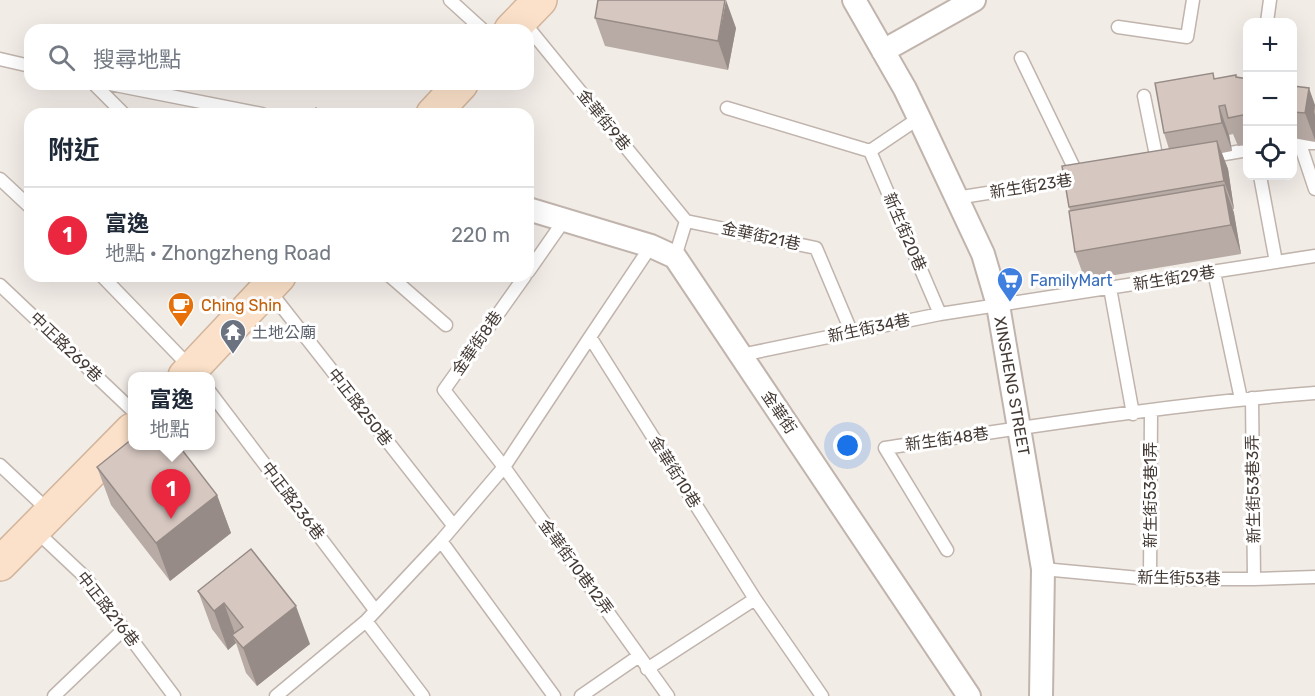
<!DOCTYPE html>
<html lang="zh-TW">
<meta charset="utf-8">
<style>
:root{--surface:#fff;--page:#f6f6f7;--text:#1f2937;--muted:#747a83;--line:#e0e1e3;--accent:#eb263f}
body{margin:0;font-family:Rubik,"Noto Sans TC",sans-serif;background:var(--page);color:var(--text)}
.controls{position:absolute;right:18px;top:18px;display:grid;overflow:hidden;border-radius:12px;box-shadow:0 6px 24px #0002}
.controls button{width:54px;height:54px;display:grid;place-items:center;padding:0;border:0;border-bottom:2px solid var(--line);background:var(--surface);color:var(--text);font:30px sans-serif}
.you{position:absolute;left:848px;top:446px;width:21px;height:21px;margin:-15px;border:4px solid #fff;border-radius:50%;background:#1a73e8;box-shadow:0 0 0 9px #1a73e833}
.badge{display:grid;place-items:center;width:39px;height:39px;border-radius:50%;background:var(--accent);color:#fff;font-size:20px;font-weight:700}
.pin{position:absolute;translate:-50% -50px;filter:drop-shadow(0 2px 3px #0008)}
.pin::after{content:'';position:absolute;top:32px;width:21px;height:18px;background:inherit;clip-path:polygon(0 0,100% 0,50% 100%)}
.popup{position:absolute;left:128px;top:372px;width:87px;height:78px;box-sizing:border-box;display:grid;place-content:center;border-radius:12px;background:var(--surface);filter:drop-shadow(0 2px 4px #0005);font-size:20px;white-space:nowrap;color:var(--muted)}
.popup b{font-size:22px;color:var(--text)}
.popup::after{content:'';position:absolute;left:50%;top:100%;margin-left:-12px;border:12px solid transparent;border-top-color:var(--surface)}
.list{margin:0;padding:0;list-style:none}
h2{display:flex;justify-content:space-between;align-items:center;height:78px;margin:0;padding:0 24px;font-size:26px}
h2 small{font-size:20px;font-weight:400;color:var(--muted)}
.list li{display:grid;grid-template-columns:39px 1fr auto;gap:18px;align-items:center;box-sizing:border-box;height:96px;padding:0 24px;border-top:2px solid var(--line)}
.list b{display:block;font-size:22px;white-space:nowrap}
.list p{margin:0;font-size:20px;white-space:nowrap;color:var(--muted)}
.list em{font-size:20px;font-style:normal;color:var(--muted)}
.icon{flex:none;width:33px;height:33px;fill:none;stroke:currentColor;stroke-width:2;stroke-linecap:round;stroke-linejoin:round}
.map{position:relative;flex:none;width:1315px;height:696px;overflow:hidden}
.search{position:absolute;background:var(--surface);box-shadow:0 6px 24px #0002;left:24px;top:24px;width:510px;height:66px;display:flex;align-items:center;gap:15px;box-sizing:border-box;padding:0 21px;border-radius:18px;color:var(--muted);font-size:22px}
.panel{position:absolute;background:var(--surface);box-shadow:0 6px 24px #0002;left:24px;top:108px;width:510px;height:174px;border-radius:18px}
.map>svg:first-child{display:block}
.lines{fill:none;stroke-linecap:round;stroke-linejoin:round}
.lane-casing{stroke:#c0b4ad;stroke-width:15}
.street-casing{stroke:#c0b4ad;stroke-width:26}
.secondary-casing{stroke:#d2b59c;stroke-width:36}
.lane{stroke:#fff;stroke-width:12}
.street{stroke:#fff;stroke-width:22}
.secondary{stroke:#fbe1c9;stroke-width:33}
.wall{fill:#b8aba5}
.shaded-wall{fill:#968b86}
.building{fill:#d6c7c0;stroke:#968b86;stroke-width:1.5}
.labels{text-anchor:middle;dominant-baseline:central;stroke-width:6;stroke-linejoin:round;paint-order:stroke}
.street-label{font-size:16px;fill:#453b36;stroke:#fff}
.shop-label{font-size:16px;fill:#366cbe;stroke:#fff;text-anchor:start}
.food-label{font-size:16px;fill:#c56008;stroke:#fff;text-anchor:start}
.worship-label{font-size:16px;fill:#5b616d;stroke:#fff;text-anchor:start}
</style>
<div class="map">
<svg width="1315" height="696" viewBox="0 0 1315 696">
<rect width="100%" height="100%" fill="#f2ece7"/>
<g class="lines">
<g class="lane-casing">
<path id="lane" d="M450 0 483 30
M522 20 686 221
M1267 22 1270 0
M1118 27 1187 37 1193 0
M1021 58 1079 178
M0 59 30 66
M94 84 124 114
M110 84 262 114
M1144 96 1158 165
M727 108 870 151 940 314
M1299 141 1315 189
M1292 142 1315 143
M870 151 919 118
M1207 157 1248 150
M1260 176 1276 262
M0 179 30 207
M956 198 1081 178
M686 221 816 248 851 331
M651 246 590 337 755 599 822 696
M675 257 686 221
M528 272 565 219
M1214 272 1241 399
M102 276 191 368
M390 276 446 325
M525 276 444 390 504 467 668 696
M0 285 132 410
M1110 288 1133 414
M268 289 453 525
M741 355 940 314 1315 256
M210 392 375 610
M1252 398 1254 579
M0 465 49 511
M35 530 85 577 174 696
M441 541 554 696
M947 550 885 448C1028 427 1171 404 1315 393
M1043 569 1150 579H1254L1315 577
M1150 579 1151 411
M366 621 423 696
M647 669 755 599
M54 696 124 629
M276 696 366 621 441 541 504 467 590 337
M581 696 639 656"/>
</g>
<g class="street-casing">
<path id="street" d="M854 0 905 89 919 118 983 254 998 305 1043 569 1041 696
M883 51 974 0
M528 209 651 246 675 257 969 696"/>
</g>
<g class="secondary-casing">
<path id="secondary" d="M511 30 540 0
M433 114 461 84
M185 376 279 276
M0 564 132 430"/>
</g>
<use href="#lane" class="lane"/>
<use href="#street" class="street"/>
<use href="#secondary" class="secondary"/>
</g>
<path class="wall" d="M595 18 736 28 728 70 605 46Z
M1215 78H1237L1248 79V145L1238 146 1233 134 1229 135 1232 151 1222 153 1228 169 1234 209H1233L1241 254 1085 280 1075 252 1070 211 1069 207 1169 149 1164 133Z
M1293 86 1315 105V104V142L1293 138Z
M97 467 217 495 231 533 170 581 111 505Z
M198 591 310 644 257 686 246 673 236 643 228 650 212 629Z"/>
<path class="shaded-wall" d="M726 0 736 28 728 70 718 41Z
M1309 88 1315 105 1314 112 1315 115V140L1305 113Z
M1219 106 1229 135 1232 151 1222 123Z
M1217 141 1228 169 1234 209 1224 181Z
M1224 185 1234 213 1241 254 1231 225Z
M217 495 231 533 170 581 156 543Z
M224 603 238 642 232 635 236 643 228 650 214 611Z
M296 606 310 644 257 686 243 648Z"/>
<path class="building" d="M598 0H725L718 41 595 18Z
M1213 73 1214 79 1236 75V77L1248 79V114L1228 118 1225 105 1219 106 1222 123 1164 133 1155 83Z
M1293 86 1309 88 1305 113 1293 112Z
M316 108 322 114H311Z
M1217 141 1224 181 1069 207 1062 166Z
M1224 185 1231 225 1075 252 1069 211Z
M132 439V446H179L217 495 156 543 97 467Z
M251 549 296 606 243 648 232 635 243 627 224 603 214 611 198 591Z"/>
<defs>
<g id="supermarket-pin" transform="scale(1.35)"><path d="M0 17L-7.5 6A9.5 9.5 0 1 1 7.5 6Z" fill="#3f7fe0" stroke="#fff"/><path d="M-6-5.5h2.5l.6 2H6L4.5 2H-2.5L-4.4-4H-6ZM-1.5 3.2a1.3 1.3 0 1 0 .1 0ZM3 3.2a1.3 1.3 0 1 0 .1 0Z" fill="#fff"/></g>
<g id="cafe-pin" transform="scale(1.35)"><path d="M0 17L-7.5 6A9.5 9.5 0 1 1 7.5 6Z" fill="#e8710a" stroke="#fff"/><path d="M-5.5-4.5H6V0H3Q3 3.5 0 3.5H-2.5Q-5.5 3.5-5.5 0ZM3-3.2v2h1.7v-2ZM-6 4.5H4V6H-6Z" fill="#fff"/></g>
<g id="temple-pin" transform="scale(1.35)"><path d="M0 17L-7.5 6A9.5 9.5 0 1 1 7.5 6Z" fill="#6b7280" stroke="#fff"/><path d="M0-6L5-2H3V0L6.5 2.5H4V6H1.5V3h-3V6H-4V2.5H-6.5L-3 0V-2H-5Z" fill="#fff"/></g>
</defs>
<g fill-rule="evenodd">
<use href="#supermarket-pin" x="1010" y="280"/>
<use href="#cafe-pin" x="181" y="305"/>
<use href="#temple-pin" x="233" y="332"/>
</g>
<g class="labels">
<g class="street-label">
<text transform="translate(604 120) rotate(51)">金華街9巷</text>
<text transform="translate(1031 186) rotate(-9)">新生街23巷</text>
<text transform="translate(905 232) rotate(67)">新生街20巷</text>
<text transform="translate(761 236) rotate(12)">金華街21巷</text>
<text transform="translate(1174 278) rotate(-9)">新生街29巷</text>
<text transform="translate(869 328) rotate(-12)">新生街34巷</text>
<text transform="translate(477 343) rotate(-55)">金華街8巷</text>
<text transform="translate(66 347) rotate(44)">中正路269巷</text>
<text transform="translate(1012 386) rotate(80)">XINSHENG STREET</text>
<text transform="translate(360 407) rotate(52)">中正路250巷</text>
<text transform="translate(779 412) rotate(56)">金華街</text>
<text transform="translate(947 439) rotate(-8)">新生街48巷</text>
<text transform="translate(675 472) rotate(58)">金華街10巷</text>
<text transform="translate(1253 489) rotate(-91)">新生街53巷3弄</text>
<text transform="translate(1150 495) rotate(-90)">新生街53巷1弄</text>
<text transform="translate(293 501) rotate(53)">中正路236巷</text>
<text transform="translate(576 567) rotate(54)">金華街10巷12弄</text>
<text transform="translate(1179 578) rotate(1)">新生街53巷</text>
<text transform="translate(108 609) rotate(52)">中正路216巷</text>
</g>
<g class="shop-label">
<text x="1030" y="280">FamilyMart</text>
</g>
<g class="food-label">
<text x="201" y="305">Ching Shin</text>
</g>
<g class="worship-label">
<text x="252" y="332">土地公廟</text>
</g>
</g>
</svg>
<div class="controls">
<button>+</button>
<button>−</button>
<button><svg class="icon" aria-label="locate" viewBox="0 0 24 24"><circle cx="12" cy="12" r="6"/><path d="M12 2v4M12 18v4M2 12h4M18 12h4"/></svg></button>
</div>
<div class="you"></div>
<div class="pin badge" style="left:171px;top:519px">1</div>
<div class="popup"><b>富逸</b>地點</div>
<div class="search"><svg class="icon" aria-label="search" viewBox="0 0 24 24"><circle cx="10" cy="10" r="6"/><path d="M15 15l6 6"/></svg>搜尋地點</div>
<section class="panel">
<h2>附近<small></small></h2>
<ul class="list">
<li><span class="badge">1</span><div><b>富逸</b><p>地點 · Zhongzheng Road</p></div><em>220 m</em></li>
</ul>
</section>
</div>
